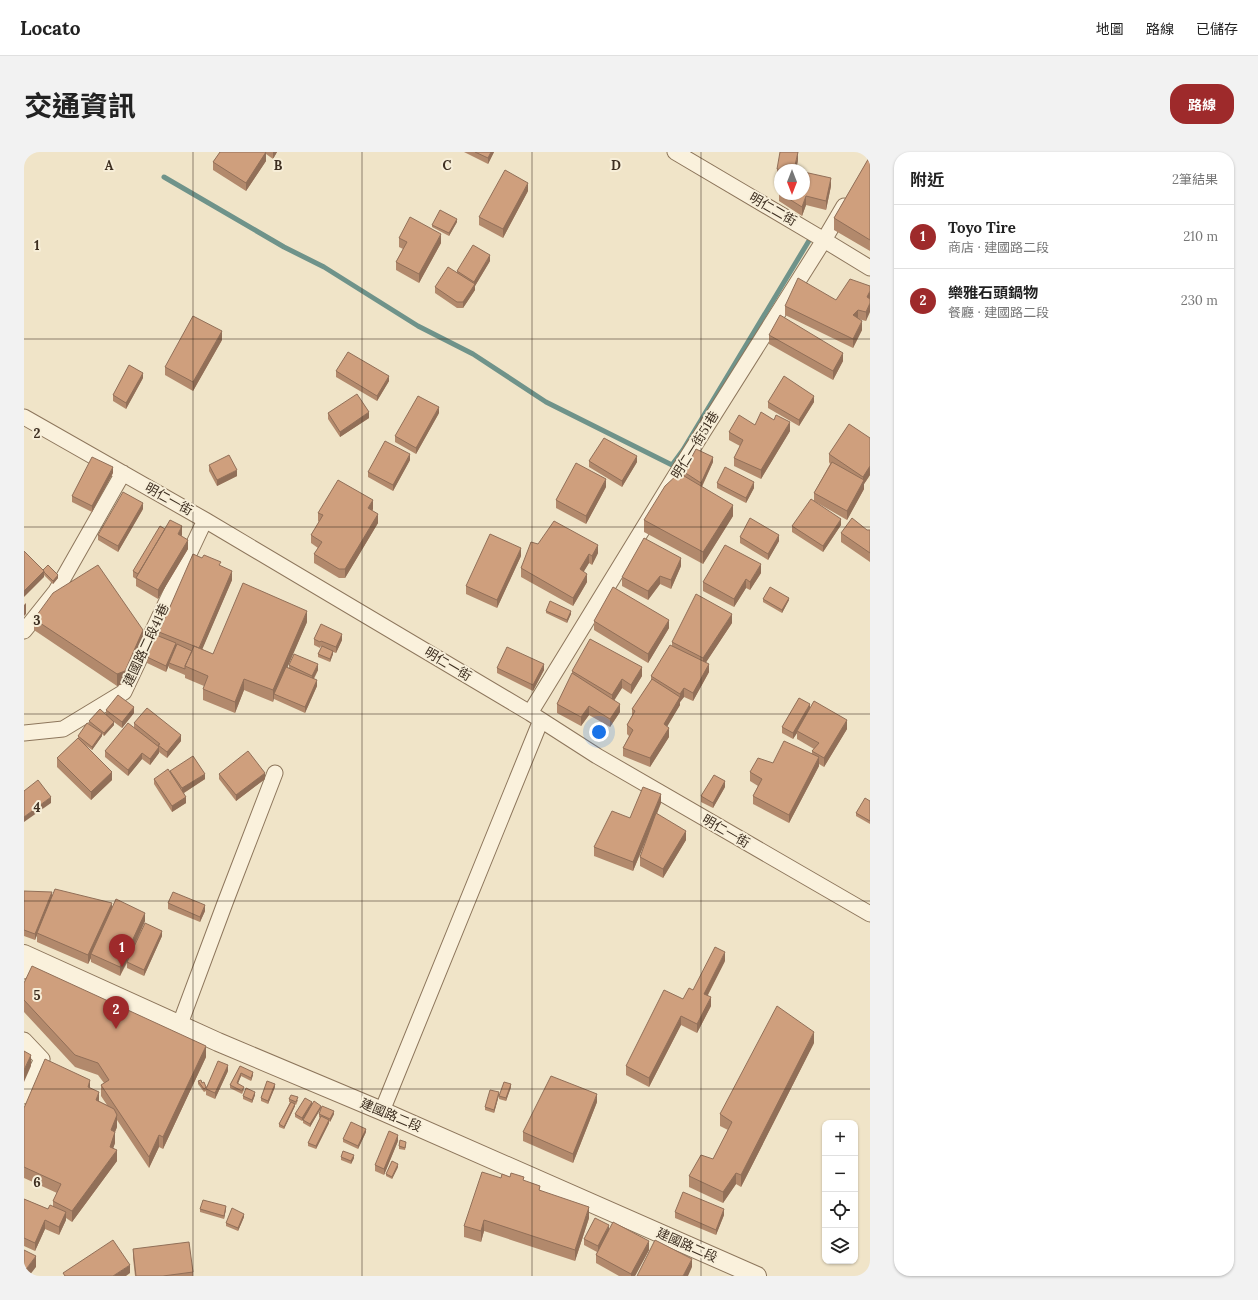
<!DOCTYPE html>
<html lang="zh-TW">
<meta charset="utf-8">
<style>
:root{--surface:#fff;--page:#f2f2f2;--text:#222;--muted:#767676;--line:#e0e0e0;--accent:#9e2a2b}
body{margin:0;font-family:Lora,"Noto Sans TC",serif;background:var(--page);color:var(--text)}
.controls{position:absolute;right:12px;bottom:12px;display:grid;overflow:hidden;border-radius:8px;box-shadow:0 1px 3px #0004}
.controls button{width:36px;height:36px;display:grid;place-items:center;padding:0;border:0;border-bottom:1px solid var(--line);background:var(--surface);color:var(--text);font:20px sans-serif}
.compass{position:absolute;left:750px;top:12px;width:36px;height:36px;border-radius:50%;background:var(--surface);box-shadow:0 1px 3px #0004;rotate:180deg}
.you{position:absolute;left:575px;top:580px;width:14px;height:14px;margin:-10px;border:3px solid #fff;border-radius:50%;background:#1a73e8;box-shadow:0 0 0 6px #1a73e833}
.badge{display:grid;place-items:center;width:26px;height:26px;border-radius:50%;background:var(--accent);color:#fff;font-size:13px;font-weight:700}
.pin{position:absolute;translate:-50% -33px;filter:drop-shadow(0 1px 2px #0008)}
.pin::after{content:'';position:absolute;top:21px;width:14px;height:12px;background:inherit;clip-path:polygon(0 0,100% 0,50% 100%)}
.list{margin:0;padding:0;list-style:none}
h2{display:flex;justify-content:space-between;align-items:center;height:52px;margin:0;padding:0 16px;font-size:17px}
h2 small{font-size:13px;font-weight:400;color:var(--muted)}
.list li{display:grid;grid-template-columns:26px 1fr auto;gap:12px;align-items:center;box-sizing:border-box;height:64px;padding:0 16px;border-top:1px solid var(--line)}
.list b{display:block;font-size:15px;white-space:nowrap}
.list p{margin:0;font-size:13px;white-space:nowrap;color:var(--muted)}
.list em{font-size:13px;font-style:normal;color:var(--muted)}
.icon{flex:none;width:22px;height:22px;fill:none;stroke:currentColor;stroke-width:2;stroke-linecap:round;stroke-linejoin:round}
.map{position:relative;flex:none;width:846px;height:1124px;overflow:hidden;border-radius:16px}
header{display:flex;align-items:center;gap:24px;box-sizing:border-box;height:56px;padding:0 20px;background:var(--surface);border-bottom:1px solid var(--line)}
header strong{font-size:19px}
nav{display:flex;gap:22px;margin-inline-start:auto;font-size:14px}
.intro{display:flex;align-items:center;justify-content:space-between;box-sizing:border-box;height:96px;padding:0 24px}
h1{margin:0;font-size:28px}
.button{padding:10px 18px;border-radius:16px;background:var(--accent);color:#fff;font-size:14px;font-weight:700}
main{display:flex;gap:24px;padding:0 24px}
aside{flex:1;background:var(--surface);border-radius:16px;box-shadow:0 1px 3px #0004}
.map>svg:first-child{display:block}
.lines{fill:none;stroke-linecap:round;stroke-linejoin:round}
.stream{stroke:#6f938a;stroke-width:5}
.minor-casing{stroke:#8d765c;stroke-width:17}
.tertiary-casing{stroke:#8d765c;stroke-width:20}
.minor{stroke:#faf1dc;stroke-width:15}
.tertiary{stroke:#faf1dc;stroke-width:18}
.wall{fill:#b2896c}
.shaded-wall{fill:#916f58}
.building{fill:#cf9f7d;stroke:#916f58}
.grid{fill:none;stroke:#3d2e20;stroke-width:1;stroke-opacity:0.55}
.labels{text-anchor:middle;dominant-baseline:central;stroke-width:4;stroke-linejoin:round;paint-order:stroke}
.street-label{font-size:13px;fill:#3d2e20;stroke:#f7eed8}
.grid-label{font-size:13px;text-anchor:middle;font-weight:bold;fill:#3d2e20;stroke:#f7eed8;stroke-width:4;stroke-linejoin:round;paint-order:stroke}
</style>
<header>
<strong>Locato</strong>
<nav><a>地圖</a><a>路線</a><a>已儲存</a></nav>
</header>
<div class="intro"><h1>交通資訊</h1><a class="button">路線</a></div>
<main>
<div class="map">
<svg width="846" height="1124" viewBox="0 0 846 1124">
<rect width="100%" height="100%" fill="#f0e4c8"/>
<g class="lines">
<path class="stream" d="M140 25 260 95 300 115 394 174 449 202 522 250 648 313 659 298 789 82"/>
<g class="minor-casing">
<path id="minor" d="M651 0 800 88 846 116
M0 265 181 368 506 561 573 604 846 762
M0 479 32 439 99 321
M506 561 650 326 800 88 820 54
M0 581 39 577 100 540 181 368
M0 819 5 805
M156 872 201 751 251 621
M0 888 18 907 0 944
M358 959 517 568"/>
</g>
<g class="tertiary-casing">
<path id="tertiary" d="M0 802 194 890 358 959 733 1124"/>
</g>
<use href="#minor" class="minor"/>
<use href="#tertiary" class="tertiary"/>
</g>
<path class="wall" d="M196 0H253L249 7 242 2V9L222 39 189 18V10Z
M440 0H470L464 12Z
M846 4V99L810 78V66Z
M774 8 772 18H756V26L753 25V17Z
M807 34 802 58 782 53 778 64 755 49V41L756 37V42H780Z
M504 39 479 86 455 73V65Z
M433 70 425 84 408 75V73Z
M375 86 417 91 395 131 372 118V110L379 97 375 95Z
M466 109 451 134V138L439 156H433L411 141V135L433 120V119Z
M846 134 842 169 834 167 838 178 829 196 761 163V154L812 148Z
M745 183 819 209 809 228 745 192Z
M198 188 169 239 141 223V215Z
M312 219 365 229 353 249 312 225Z
M119 226 102 257 89 249V243Z
M744 250H790L775 274 744 256Z
M304 261 345 266 316 285 304 267Z
M415 261 392 302 371 290V284Z
M750 268 766 279 737 327 710 314V306L716 294 705 288V280Z
M846 286V323L840 332V337L823 368 790 349V341L806 312 805 310V302Z
M386 308 369 339 344 325V320Z
M565 309 613 310 598 335 565 315Z
M689 310 678 335 709 364 679 412 620 380V368L660 324V320Z
M185 313 213 324 193 334 185 319Z
M89 321 68 360 48 350V344Z
M693 331 730 336 722 351 693 336Z
M582 335 562 372 532 356V348Z
M119 357 94 400 74 388V383Z
M349 357 348 359 354 371 321 426H315L290 411V402L294 396 287 391V383L295 370 294 369V361Z
M817 373 799 400 768 380V374Z
M141 377 158 383 157 384 164 397 134 447 112 434V427L109 425V419Z
M843 378H846V410L817 390V381Z
M716 385 755 389 744 408 716 391Z
M514 392 574 401 568 413 565 411 559 420 563 430 549 454 497 425V416Z
M497 404 473 456 442 442V434Z
M197 414 208 428 178 497 189 502 283 470 263 515 265 516V513L294 518 290 527 293 534 281 561 250 547V546L249 550 220 538 211 561 179 548V537L180 534 161 526V523L145 516V513L142 520 123 511V505L135 484V480Z
M657 414 647 437 636 432 624 448 598 434V425Z
M19 418 34 426 29 432 20 423V425Z
M737 421 726 438 722 436 710 455 679 439V430Z
M739 447 765 448 758 461 739 450Z
M522 459 547 462 543 471 522 461Z
M10 467 119 489 101 531 93 534 10 478Z
M570 469 645 476 624 511 570 478Z
M708 471 682 510 685 520 669 549 660 545 656 550V553L643 574 645 585 626 615 599 604V596L605 584 603 582V573L608 564V557L627 529V524L648 494V490Z
M290 487 318 488 312 501 309 500V502L306 510 294 505V502L298 495 297 494 296 496 290 493Z
M473 516 520 518 509 539 473 521Z
M548 519 618 524 607 542 598 536 590 548 596 560 586 575 565 563 557 574 533 561V552L548 522Z
M786 556 823 577 800 615 795 612V614L765 671 729 652V644L734 634 726 629V620L749 611 788 602V599L790 597 773 587V581L769 587 758 581V575Z
M82 558 110 561 98 576 90 570V573L80 584 78 582V584L68 598 56 589 88 628 67 648 33 615V606L54 587V584L71 577 65 572V569L82 563Z
M110 571 157 589 143 606 135 600V601L126 613 118 607 104 624 81 605V599L110 576Z
M146 619 181 627 160 641 162 651 148 660 130 632V627L146 621Z
M195 622 241 627 212 649 195 627Z
M701 635 689 656 677 650V644Z
M846 649V672L832 664V661Z
M637 651 633 662 662 688 639 726 616 714V705L625 681 609 719 570 704V695L606 666Z
M0 739 28 743 88 755 121 769 114 786 138 784 120 824 103 816V811L96 824 67 810V806L64 812 13 790V783L11 788 0 784Z
M144 751 181 759 176 770 144 757Z
M701 809 684 843 687 854 673 881 657 873 625 935 602 923V914L669 838Z
M0 831 182 905 139 997 135 995 125 1016 93 968V975L91 980V991L89 996 93 1009 48 1070 42 1066V1068L35 1083 21 1077 11 1099 0 1094V1047L24 1057 29 1054V1049L33 1041 0 1026V956L66 936 75 949 83 953 77 944V933L80 931 74 923 51 915 0 860Z
M790 891 717 1035 712 1032 699 1051 665 1035V1024L689 1007 704 978 696 974V962Z
M216 914 229 923 227 929 217 924 214 931 220 938 218 942 206 936V933Z
M204 919 191 947 182 943V939L180 940 174 932V929L178 931 182 935Z
M251 935 244 952 237 949V946Z
M487 935 482 949 475 947V944Z
M231 943 228 951 219 947V944Z
M475 943 470 961 461 958V955Z
M265 947 274 948 272 953 271 952V954L260 977 255 975V972L266 950H265Z
M573 950 549 1011 499 989V980Z
M288 953 297 956 286 975 279 971V968L278 969 271 965V962Z
M295 962H310L306 970 305 969V971L292 997 284 994V991L296 966 295 965Z
M342 980 334 997 319 990V987Z
M374 989 360 1023 351 1019V1013Z
M382 993 381 998 375 997V994Z
M317 1005 330 1006 327 1012 317 1008Z
M374 1015 368 1027 362 1024V1022Z
M500 1029 516 1039 565 1066 551 1109 460 1079 457 1090 440 1085V1074Z
M176 1057H202L200 1067 176 1060Z
M651 1060 700 1063 692 1083 651 1066Z
M220 1065 214 1079 202 1074V1071Z
M585 1078 625 1098 611 1124H595L572 1111V1103L573 1100 560 1093V1087Z
M109 1097 169 1120V1124H111L109 1106Z"/>
<path class="shaded-wall" d="M242 0V9L222 39V31Z
M249 0H253L249 7Z
M467 0H470L464 12V6Z
M774 0V8L772 18H770Z
M807 26V34L802 58V49Z
M504 31V39L479 86V77Z
M782 44V53L778 64V55Z
M433 67V70L425 84V81Z
M417 82V91L395 131V122Z
M466 103V109L451 134V138L439 156V150L450 134V130Z
M846 139V148L843 145Z
M846 151V160L842 169V160Z
M834 158V167L829 163Z
M838 169V178L829 196V187Z
M198 179V188L169 239V230Z
M819 201V209L809 228V219Z
M119 221V226L102 257V251Z
M365 224V229L353 249V244Z
M790 244V250L775 274V268Z
M415 255V261L392 302V296Z
M345 260V266L316 285V280Z
M766 270V279L737 327V318Z
M386 302V308L369 339V333Z
M613 304V310L598 335V329Z
M689 305V310L677 336V331Z
M846 314V323L840 332V337L823 368V359L839 330V325Z
M89 315V321L68 360V354Z
M213 318V324L193 334V328Z
M582 327V335L562 372V364Z
M730 330V336L722 351V346Z
M349 348V357L344 365V356Z
M119 351V357L94 400V394Z
M709 353V364L679 412V400Z
M354 362V371L321 426V417Z
M817 367V373L799 400V394Z
M158 374V383L154 391V382Z
M755 383V389L744 408V402Z
M164 388V397L134 447V438Z
M574 393V401L568 413V404Z
M497 396V404L473 456V448Z
M565 402V411L556 426V417Z
M657 406V414L647 437V428Z
M737 412V421L726 438V430Z
M20 419V425L0 445V439Z
M208 419V428L175 505V497Z
M563 422V430L549 454V446Z
M34 423V426L29 432V429Z
M636 424V432L624 448V439Z
M722 427V436L710 455V447Z
M765 446V448L758 461V458Z
M2 451V462L0 464V453Z
M283 459V470L252 542H250V546L249 550V538Z
M547 459V462L543 471V468Z
M708 462V471L679 515V506Z
M645 468V476L624 511V502Z
M119 478V489L101 531 93 534V522Z
M318 482V488L312 501V495Z
M152 491V497L145 511V513L142 520V514Z
M309 499V502L306 510V507Z
M294 512V518L288 529V524Z
M520 512V518L509 539V533Z
M685 512V520L669 549V541Z
M618 515V524L607 542V533Z
M220 527V538L211 561V550Z
M598 527V536L588 552V543Z
M293 528V534L281 561V555Z
M660 536V545L656 550V542Z
M656 545V553L640 580V572Z
M596 552V560L586 575V567Z
M786 552V558L773 579V581L769 587V581Z
M565 554V563L557 574V565Z
M110 555V561L98 576V570Z
M823 568V577L800 615V606Z
M90 570V573L80 584V581Z
M645 576V585L626 615V606Z
M78 581V584L68 598V595Z
M157 583V589L143 606V600Z
M135 595V601L126 613V607Z
M118 601V607L104 624V618Z
M795 605V614L765 671V663Z
M88 620V628L67 648V640Z
M241 621V627L212 649V643Z
M181 622V627L158 642V636Z
M701 629V635L689 656V651Z
M637 642V651L609 719V710Z
M27 645V651L0 670V665Z
M162 645V651L148 660V654Z
M662 679V688L639 726V717Z
M28 740V746L13 781V783L11 788V782Z
M88 751V759L67 802V806L64 812V803Z
M181 753V759L176 770V765Z
M121 761V769L96 824V815Z
M138 779V784L120 824V818Z
M701 800V809L680 850V842Z
M687 845V854L673 881V872Z
M657 864V873L625 935V926Z
M790 880V891L717 1035V1023Z
M182 894V905L139 997V985Z
M7 903V914L0 930V918Z
M204 913V919L191 947V941Z
M229 920V923L227 929V926Z
M217 921V924L213 934V931Z
M66 928V940L64 935Z
M251 932V935L244 952V949Z
M487 932V935L482 949V946Z
M75 940V951L72 948Z
M231 940V943L228 951V948Z
M475 940V943L470 961V958Z
M573 942V950L549 1011V1002Z
M288 950V953L278 969V966Z
M271 952V954L260 977V975Z
M297 954V956L286 975V972Z
M310 959V962L306 970V967Z
M93 963V975L91 980V991L86 1006 87 978Z
M305 968V971L292 997V994Z
M342 977V980L334 997V994Z
M135 983V995L125 1016V1005Z
M374 983V989L360 1023V1017Z
M93 998V1009L48 1070V1059Z
M330 1003V1006L327 1012V1009Z
M374 1012V1015L368 1027V1025Z
M712 1021V1032L699 1051V1040Z
M202 1054V1057L200 1067V1064Z
M565 1055V1066L551 1109V1098Z
M700 1057V1063L692 1083V1078Z
M42 1060V1068L35 1083V1075Z
M220 1062V1065L214 1079V1076Z
M21 1068V1077L11 1099V1091Z
M460 1068V1079L457 1090V1079Z
M585 1073V1079L574 1100V1094Z
M625 1089V1098L611 1124H607V1122Z
M12 1104V1115L5 1124H0V1120Z
M668 1107V1115L664 1124H659Z
M106 1113V1121L102 1124H89Z"/>
<path class="building" d="M196 0H242L222 31 189 10Z
M451 0H467L464 6Z
M756 0H774L770 18H772H759L753 17Z
M846 4V88L810 66Z
M481 18 504 31 479 77 455 65Z
M780 20 807 26 802 49 782 44 778 55 757 42H780Z
M416 58 433 67 425 81 408 73Z
M386 65 417 82 395 122 372 110 383 90 375 86Z
M449 93 466 103 450 130 433 119Z
M424 115 451 132 439 150H433L411 135Z
M774 126 812 148 826 127 846 134V139L843 145 846 147V151L842 160 834 158 829 163 838 169 829 187 761 154Z
M756 163 819 201 809 219 745 183Z
M169 164 198 179 169 230 141 215Z
M324 200 365 224 353 244 312 219Z
M105 213 119 221 102 251 89 243Z
M760 224 790 244 775 268 744 250Z
M333 242 345 260 316 280 304 261Z
M394 244 415 255 392 296 371 284Z
M737 260 750 268 752 263 766 270 737 318 710 306 719 288 705 280 715 263 731 273Z
M825 272 846 286V314L839 325 805 302Z
M580 286 613 304 598 329 565 309Z
M361 289 386 302 369 333 344 320Z
M672 297 689 305 677 331 660 320Z
M205 303 213 318 193 328 185 313Z
M68 305 89 315 68 354 48 344Z
M808 310 840 328 823 359 790 341Z
M552 311 582 327 562 364 532 348Z
M701 315 730 330 722 346 693 331Z
M655 321 709 353 679 400 620 368 641 334Z
M314 328 349 348 344 356 354 362 321 417H315L290 402 298 390 287 383 299 363 294 361Z
M99 340 119 351 94 394 74 383Z
M787 347 817 367 799 394 768 374Z
M726 366 755 383 744 402 716 385Z
M828 366 843 378H846V401L817 381Z
M146 368 158 374 154 382 164 388 134 438 112 426Z
M530 369 574 393 568 404 565 402 556 417 563 422 549 446 497 416 507 390 514 392Z
M136 374 141 377 114 422 109 419Z
M466 382 497 396 473 448 442 434Z
M620 386 657 406 647 428 636 424 624 439 598 425Z
M701 393 737 412 726 430 722 427 710 447 679 430Z
M0 399 20 419 0 439Z
M169 402 178 406 180 403 197 410 195 413 208 419 175 496 135 480Z
M24 413 34 423 29 429 20 420V419L19 418Z
M74 413 119 478 101 519 93 522 10 467 29 441Z
M219 431 283 459 249 538 220 527 211 550 179 537 184 524 161 514 170 494 189 502Z
M589 435 645 468 624 502 570 469Z
M746 435 765 446 758 458 739 447Z
M672 442 708 462 679 506 648 490Z
M526 449 547 459 543 468 522 459Z
M297 472 318 482 312 495 297 489 296 490 290 487Z
M132 483 152 491 142 514 123 505Z
M566 487 618 515 607 533 598 527 588 543 548 519Z
M153 492 168 499 161 514V517L145 511Z
M646 493 685 512 669 541 660 536 656 542 627 524Z
M298 494 309 499 306 507 294 502Z
M483 495 520 512 509 533 473 516Z
M270 502 294 512 288 524 265 513Z
M262 515 293 528 281 555 250 542Z
M548 521 596 552 586 567 565 554 557 565 533 552Z
M628 527 656 545 640 572 645 576 626 606 599 596 609 578 603 573 611 559 608 557Z
M94 543 110 555 98 570 82 558Z
M775 546 786 552 769 581 758 575Z
M790 549 823 568 800 606 788 599 795 591 773 579Z
M123 556 157 583 143 600 134 593 136 592 110 571Z
M76 557 90 570 80 581 65 569Z
M63 571 78 581 68 595 54 584Z
M104 571 135 595 126 607 118 601 104 618 81 599Z
M54 586 88 620 67 640 33 606Z
M760 589 795 605 765 663 729 644 738 627 726 620 734 606 749 611Z
M224 599 241 621 212 643 195 622Z
M169 604 181 622 158 636 146 619Z
M144 617 162 645 148 654 130 627Z
M690 623 701 629 689 651 677 644Z
M14 628 27 645 0 665V639Z
M619 635 637 642 609 710 570 695 588 659 606 666Z
M841 646 846 649V669L832 661Z
M632 661 662 679 639 717 616 705Z
M31 737 88 751 64 803 13 781Z
M0 739 28 740 11 782 0 778Z
M149 740 181 753 176 765 144 751Z
M92 747 121 761 96 815 67 802Z
M121 771 138 779 120 818 103 810Z
M691 795 701 800 680 842 687 845 673 872 657 864 625 926 602 914 640 838 659 847 665 836 669 838Z
M8 814 182 894 139 985 135 983 125 1005 77 933 85 928 74 911 51 903 0 848V831Z
M753 854 790 880 717 1023 712 1021 699 1040 665 1024 677 1003 689 1007 708 970 696 962Z
M0 899 7 903 0 918Z
M21 907 66 928 64 935 75 940 72 948 90 957 93 963 87 978 91 980 86 995 93 998 48 1059 29 1049 37 1032 0 1015V956Z
M194 909 204 913 191 941 182 937Z
M216 914 229 920 227 926 217 921 213 931 220 935 218 939 206 933Z
M527 924 573 942 549 1002 499 980Z
M177 928 178 931 180 930 182 935 180 937 174 929Z
M243 929 251 932 244 949 237 946Z
M480 930 487 932 482 946 475 944Z
M222 936 231 940 228 948 219 944Z
M466 938 475 940 470 958 461 955Z
M267 943 274 945 272 950 265 947Z
M281 946 288 950 278 966 271 962Z
M290 949 297 954 286 972 279 968Z
M267 950 271 952 260 975 255 972Z
M298 954 310 959 306 967 295 962Z
M297 964 305 968 292 994 284 991Z
M327 970 342 977 334 994 319 987Z
M365 979 374 983 360 1017 351 1013Z
M376 988 382 990 381 996 375 994Z
M319 999 330 1003 327 1009 317 1005Z
M368 1009 374 1012 368 1025 362 1022Z
M458 1020 477 1026 478 1022 486 1025 487 1021 500 1025 499 1028 516 1034 515 1038 565 1055 551 1098 460 1068 457 1079 440 1074Z
M659 1040 700 1057 692 1078 651 1060Z
M0 1047 24 1057 26 1053 42 1060 35 1075 21 1068 11 1091 0 1086Z
M179 1048 202 1054 200 1064 176 1057Z
M208 1056 220 1062 214 1076 202 1071Z
M571 1066 585 1073 574 1094 560 1087Z
M589 1070 625 1089 607 1122 572 1103Z
M89 1088 106 1113 89 1124H41L39 1121Z
M631 1088 668 1107 659 1124H613Z
M165 1090 169 1120 139 1124H112L109 1097Z
M0 1098 12 1104 0 1120Z"/>
<path class="grid" d="M169 0V1124M338 0V1124M508 0V1124M677 0V1124M0 187H846M0 375H846M0 562H846M0 749H846M0 937H846"/>
<g class="labels">
<g class="street-label">
<text transform="translate(749 57) rotate(30)">明仁二街</text>
<text transform="translate(671 293) rotate(-58)">明仁一街51巷</text>
<text transform="translate(145 347) rotate(29)">明仁一街</text>
<text transform="translate(122 493) rotate(-65)">建國路二段41巷</text>
<text transform="translate(424 512) rotate(31)">明仁一街</text>
<text transform="translate(702 679) rotate(30)">明仁一街</text>
<text transform="translate(367 963) rotate(23)">建國路二段</text>
<text transform="translate(663 1093) rotate(24)">建國路二段</text>
</g>
</g>
<g class="grid-label">
<text x="85" y="18">A</text>
<text x="254" y="18">B</text>
<text x="423" y="18">C</text>
<text x="592" y="18">D</text>
<text x="13" y="98">1</text>
<text x="13" y="286">2</text>
<text x="13" y="473">3</text>
<text x="13" y="660">4</text>
<text x="13" y="848">5</text>
<text x="13" y="1035">6</text>
</g>
</svg>
<div class="controls">
<button>+</button>
<button>−</button>
<button><svg class="icon" aria-label="locate" viewBox="0 0 24 24"><circle cx="12" cy="12" r="6"/><path d="M12 2v4M12 18v4M2 12h4M18 12h4"/></svg></button>
<button><svg class="icon" aria-label="layers" viewBox="0 0 24 24"><path d="M12 4l9 5-9 5-9-5zM3 14l9 5 9-5"/></svg></button>
</div>
<svg class="compass" viewBox="-18 -18 36 36"><path d="M0-13l5 13h-10z" fill="#e53935"/><path d="M0 13l5-13h-10z" fill="#767676"/></svg>
<div class="you"></div>
<div class="pin badge" style="left:98px;top:815px">1</div>
<div class="pin badge" style="left:92px;top:877px">2</div>
</div>
<aside>
<h2>附近<small>2筆結果</small></h2>
<ul class="list">
<li><span class="badge">1</span><div><b>Toyo Tire</b><p>商店 · 建國路二段</p></div><em>210 m</em></li>
<li><span class="badge">2</span><div><b>樂雅石頭鍋物</b><p>餐廳 · 建國路二段</p></div><em>230 m</em></li>
</ul>
</aside>
</main>
